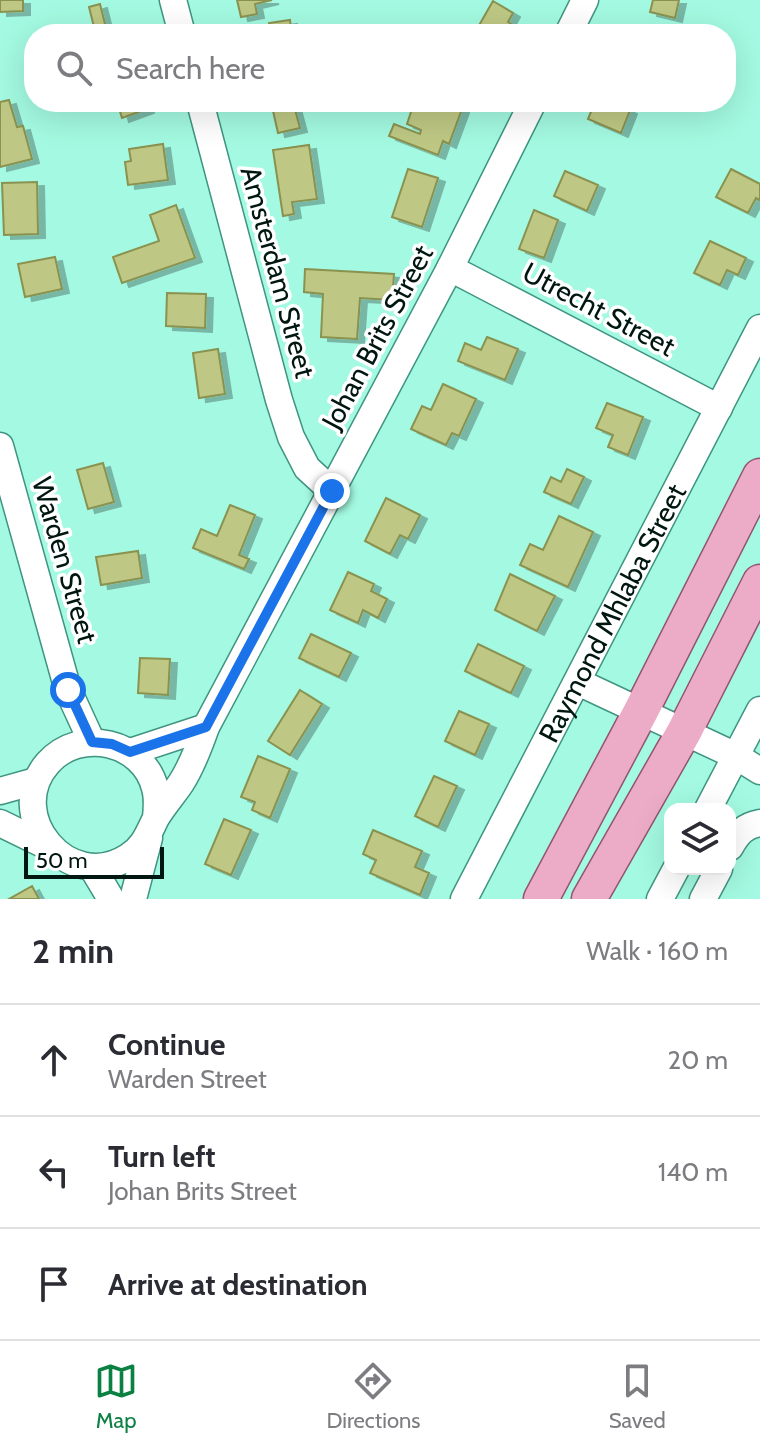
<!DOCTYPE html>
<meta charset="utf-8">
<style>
:root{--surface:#fff;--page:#f7f7f7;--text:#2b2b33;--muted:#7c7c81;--line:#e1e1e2;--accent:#0b8043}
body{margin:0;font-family:Cabin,sans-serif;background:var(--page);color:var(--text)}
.controls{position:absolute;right:24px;bottom:24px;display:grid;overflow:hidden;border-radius:16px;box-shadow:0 8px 32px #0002}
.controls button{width:72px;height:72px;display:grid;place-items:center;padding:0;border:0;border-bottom:2px solid var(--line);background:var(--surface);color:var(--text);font:40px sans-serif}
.scale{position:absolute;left:24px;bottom:20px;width:140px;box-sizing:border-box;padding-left:8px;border:4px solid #001610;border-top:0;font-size:22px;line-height:28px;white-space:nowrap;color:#001610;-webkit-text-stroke:6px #fff;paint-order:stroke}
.stop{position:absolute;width:24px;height:24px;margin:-18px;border:6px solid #1a73e8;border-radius:50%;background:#fff}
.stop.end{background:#1a73e8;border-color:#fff;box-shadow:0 2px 8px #0008}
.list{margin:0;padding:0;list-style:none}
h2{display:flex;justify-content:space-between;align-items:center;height:104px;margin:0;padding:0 32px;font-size:34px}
h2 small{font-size:26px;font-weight:400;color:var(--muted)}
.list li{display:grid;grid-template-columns:52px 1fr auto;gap:24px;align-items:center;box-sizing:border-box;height:112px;padding:0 32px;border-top:2px solid var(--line)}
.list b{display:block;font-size:30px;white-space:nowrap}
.list p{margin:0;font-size:26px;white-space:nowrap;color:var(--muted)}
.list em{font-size:26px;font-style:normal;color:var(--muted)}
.icon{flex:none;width:44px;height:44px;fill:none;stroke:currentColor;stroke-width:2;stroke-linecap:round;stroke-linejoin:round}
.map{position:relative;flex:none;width:760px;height:899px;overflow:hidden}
.search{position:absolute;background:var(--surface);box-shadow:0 8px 32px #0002;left:24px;right:24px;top:24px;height:88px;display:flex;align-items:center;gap:20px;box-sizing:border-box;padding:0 28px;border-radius:32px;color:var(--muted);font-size:30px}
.sheet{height:440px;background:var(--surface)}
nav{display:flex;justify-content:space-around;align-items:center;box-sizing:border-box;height:112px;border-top:2px solid var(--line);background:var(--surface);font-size:22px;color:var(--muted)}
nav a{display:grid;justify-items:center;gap:4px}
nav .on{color:var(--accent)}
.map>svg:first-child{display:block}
.building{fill:#bec884;stroke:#8a9250;stroke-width:2;filter:url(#shadow)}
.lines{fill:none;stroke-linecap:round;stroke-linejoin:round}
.minor-casing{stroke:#3f9581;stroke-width:29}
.major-casing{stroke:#92546f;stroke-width:37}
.minor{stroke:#fff;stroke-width:26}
.major{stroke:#ecacc7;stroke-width:34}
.route{stroke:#1a73e8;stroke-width:10}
.labels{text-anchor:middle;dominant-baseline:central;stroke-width:7;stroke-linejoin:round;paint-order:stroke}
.street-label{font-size:28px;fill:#001610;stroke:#fff}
</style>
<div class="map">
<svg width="760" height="899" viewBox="0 0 760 899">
<defs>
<filter id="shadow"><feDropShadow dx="7" dy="4" stdDeviation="0" flood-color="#0004"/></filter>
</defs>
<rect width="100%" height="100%" fill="#a3f9e1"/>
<path class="building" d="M0 0H23V11L0 12Z
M237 0H272L255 4 257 14 241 17Z
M653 0H679L675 18 650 12Z
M493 1 513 13 508 22 520 29 517 34H485L477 29Z
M100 4 106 28 95 31 89 7Z
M290 20 292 34H244L270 30 269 23Z
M9 100 17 127 23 126 32 159 0 167V102Z
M117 102H145L147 109 122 118Z
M271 102H293L300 128 278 133Z
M421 102H444L462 109 449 144 443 141 438 155 389 136 394 124 420 134 421 130 407 124 413 106 419 108Z
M595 102H611L630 110 621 133 588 119Z
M163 144 168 180 128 185 125 162 131 161 129 149Z
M309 145 317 199 292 202 294 214 283 216 273 150Z
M408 169 438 178 422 227 392 217Z
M731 169 760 184V197L759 200 756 198 748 213 716 197Z
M565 171 598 185 587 211 554 196Z
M37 182 38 234 4 235 2 183Z
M176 205 195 258 122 283 113 257 159 241 150 215Z
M534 210 558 220 544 258 519 249Z
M710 241 746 258 738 275 727 270 720 285 694 273Z
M55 257 62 289 25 297 18 264Z
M305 269 394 274 392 300 360 298 357 339 321 337 323 294 304 292Z
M167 293 206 294 205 328 166 326Z
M487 337 518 349 505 380 458 361 465 343 481 350Z
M218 349 225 394 199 398 193 353Z
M443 384 476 399 459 436 452 433 446 445 411 429 422 406 431 410Z
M607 403 643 417 628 455 608 447 613 435 596 428Z
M103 463 114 502 88 509 77 470Z
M567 469 584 477 571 504 544 492 551 477 561 482Z
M386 498 420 515 408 539 400 535 390 554 365 541Z
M230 505 255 515 239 555 249 559 244 569 193 548 201 529 217 536Z
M559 516 593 532 568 587 520 565 530 544 543 550Z
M138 551 142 578 101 585 96 557Z
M348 572 374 584 371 591 387 599 378 618 363 610 358 623 330 610Z
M510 574 555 596 537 631 495 610Z
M311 634 351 653 339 677 299 658Z
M478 644 524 666 511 693 465 671Z
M140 658 170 659 168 695 138 693Z
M300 690 322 704 290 755 268 741Z
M459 711 489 724 475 755 445 741Z
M258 756 290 769 270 818 252 810 255 802 241 797Z
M434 776 457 786 438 827 415 816Z
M224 819 251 830 231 875 205 864Z
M373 830 422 851 415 867 429 873 420 895 370 873 376 860 363 854Z
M32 886 39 899H9Z"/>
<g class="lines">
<g class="minor-casing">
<g id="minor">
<path d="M173 0 182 34"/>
<path d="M568 34 585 0"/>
<path d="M200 102 279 400 291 437 307 468 332 491"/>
<path d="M450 268 719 408"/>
<path d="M0 446 68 690 92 742"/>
<path d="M578 682 736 756 760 771"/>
<path d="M130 752 206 727"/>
<path d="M0 791 36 781"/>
<path d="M708 809 760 710"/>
<path d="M156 818C157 808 158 798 155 788 143 741 80 727 48 763 2 815 69 895 128 857 144 847 148 834 156 818 163 806 173 795 181 783 192 766 199 747 206 727L450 268 533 102"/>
<path d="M0 823 49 847"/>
<path d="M730 847C738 833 744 826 760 823"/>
<path d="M92 867 111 899"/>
<path d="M133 899 149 838"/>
<path id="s1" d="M464 899 760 328"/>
<path d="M660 899 676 869"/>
<path d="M703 899 719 869"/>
</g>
</g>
<g class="major-casing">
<path id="major" d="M541 899 641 711 760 476
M589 899 684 732 760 582"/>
</g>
<use href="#minor" class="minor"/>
<use href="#major" class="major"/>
</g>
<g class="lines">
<path class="route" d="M68 690 92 742 112 744 130 752 206 727 332 491"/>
</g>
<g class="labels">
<g class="street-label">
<text transform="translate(278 272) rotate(75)">Amsterdam Street</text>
<text transform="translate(599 309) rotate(28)">Utrecht Street</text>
<text transform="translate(377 337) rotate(-62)">Johan Brits Street</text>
<text transform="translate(65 560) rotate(74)">Warden Street</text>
<text stroke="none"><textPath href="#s1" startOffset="322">Raymond Mhlaba Street</textPath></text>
</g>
</g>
</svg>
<div class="controls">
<button><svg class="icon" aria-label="layers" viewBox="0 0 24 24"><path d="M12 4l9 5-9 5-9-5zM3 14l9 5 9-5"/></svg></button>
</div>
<div class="scale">50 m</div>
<div class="stop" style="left:68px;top:690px"></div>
<div class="stop end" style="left:332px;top:491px"></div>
<div class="search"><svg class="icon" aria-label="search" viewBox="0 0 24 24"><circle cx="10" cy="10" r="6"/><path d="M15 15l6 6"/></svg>Search here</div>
</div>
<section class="sheet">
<h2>2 min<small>Walk · 160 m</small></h2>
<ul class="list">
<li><svg class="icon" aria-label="ahead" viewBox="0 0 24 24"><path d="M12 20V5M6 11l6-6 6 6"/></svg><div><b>Continue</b><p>Warden Street</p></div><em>20 m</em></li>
<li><svg class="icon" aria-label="left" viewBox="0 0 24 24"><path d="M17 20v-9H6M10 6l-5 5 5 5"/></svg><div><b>Turn left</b><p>Johan Brits Street</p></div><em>140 m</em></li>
<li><svg class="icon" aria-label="arrive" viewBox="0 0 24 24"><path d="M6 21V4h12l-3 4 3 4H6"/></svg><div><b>Arrive at destination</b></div></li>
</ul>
</section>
<nav>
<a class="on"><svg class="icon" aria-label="map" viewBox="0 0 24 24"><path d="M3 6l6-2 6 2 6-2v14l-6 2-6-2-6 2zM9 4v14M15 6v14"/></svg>Map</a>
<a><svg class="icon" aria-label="directions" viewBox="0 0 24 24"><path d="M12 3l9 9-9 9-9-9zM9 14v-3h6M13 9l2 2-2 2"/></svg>Directions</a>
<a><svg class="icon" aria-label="saved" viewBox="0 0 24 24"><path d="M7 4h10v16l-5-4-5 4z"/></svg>Saved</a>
</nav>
